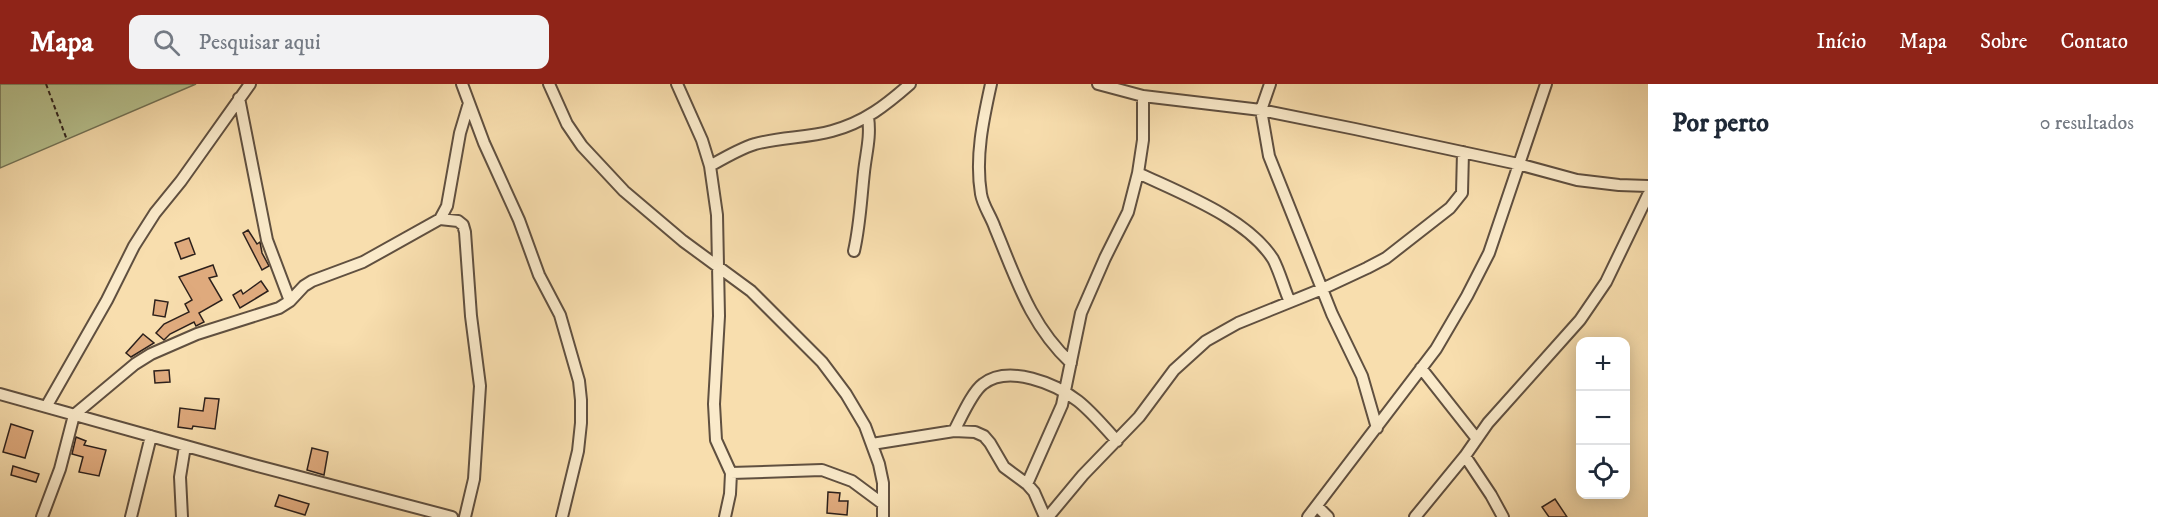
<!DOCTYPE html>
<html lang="pt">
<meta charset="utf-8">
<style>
:root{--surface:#fff;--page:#f2f2f3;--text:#1f2937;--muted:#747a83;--line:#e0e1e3;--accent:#8f2418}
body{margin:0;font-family:"IM FELL DW Pica",serif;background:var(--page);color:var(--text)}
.controls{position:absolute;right:18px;bottom:18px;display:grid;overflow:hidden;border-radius:12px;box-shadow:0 3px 15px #0003}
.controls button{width:54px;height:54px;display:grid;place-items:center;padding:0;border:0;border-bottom:2px solid var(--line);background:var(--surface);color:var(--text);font:30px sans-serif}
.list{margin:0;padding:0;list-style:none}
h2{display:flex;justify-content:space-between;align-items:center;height:78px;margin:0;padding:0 24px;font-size:26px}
h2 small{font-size:20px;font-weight:400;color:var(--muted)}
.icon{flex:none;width:33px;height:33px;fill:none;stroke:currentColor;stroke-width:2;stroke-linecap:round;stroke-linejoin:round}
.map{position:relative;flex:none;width:1648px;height:433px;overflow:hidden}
header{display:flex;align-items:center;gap:36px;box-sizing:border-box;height:84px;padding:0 30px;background:var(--accent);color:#fff}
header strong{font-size:28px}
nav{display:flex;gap:33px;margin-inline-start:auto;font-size:21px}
.search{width:420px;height:54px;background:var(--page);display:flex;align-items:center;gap:15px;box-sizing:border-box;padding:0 21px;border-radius:12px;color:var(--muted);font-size:22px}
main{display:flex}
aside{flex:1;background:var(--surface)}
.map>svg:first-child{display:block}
.green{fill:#b7c28f;stroke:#727256;stroke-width:1.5}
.building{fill:#dfaa7d;stroke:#2d211c;stroke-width:1.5}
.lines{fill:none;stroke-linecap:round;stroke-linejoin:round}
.minor-casing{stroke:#605040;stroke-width:14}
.path{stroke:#2d211c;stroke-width:2;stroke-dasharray:4.5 3;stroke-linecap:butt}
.minor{stroke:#faeaca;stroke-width:10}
</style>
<header>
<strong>Mapa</strong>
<div class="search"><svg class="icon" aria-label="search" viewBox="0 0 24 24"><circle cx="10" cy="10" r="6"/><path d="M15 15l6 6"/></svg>Pesquisar aqui</div>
<nav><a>Início</a><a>Mapa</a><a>Sobre</a><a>Contato</a></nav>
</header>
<main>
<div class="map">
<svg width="1648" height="433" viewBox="0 0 1648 433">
<rect width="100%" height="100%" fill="#f8deae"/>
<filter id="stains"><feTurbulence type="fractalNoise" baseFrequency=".00333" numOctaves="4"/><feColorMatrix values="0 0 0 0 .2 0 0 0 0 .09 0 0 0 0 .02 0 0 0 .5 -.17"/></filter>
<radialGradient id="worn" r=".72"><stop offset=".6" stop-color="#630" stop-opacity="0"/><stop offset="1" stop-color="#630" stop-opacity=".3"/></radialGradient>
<path class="green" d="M0 0H196L0 84Z"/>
<path class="building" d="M248 146 257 160 260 158 262 169 269 182 262 186 243 149Z
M189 154 195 170 181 175 175 159Z
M213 181 217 192 209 194 222 216 199 229 204 238 196 242 194 238 170 250 164 256 156 249 164 240 189 228 185 220 192 216 179 193Z
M261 197 268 207 240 224 233 211 241 206 243 210Z
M155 216 168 218 165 233 153 231Z
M143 250 154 259 131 273 126 269Z
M169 286 170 298 155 299 154 287Z
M205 314 219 315 215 345 193 342 192 345 178 343 180 324 203 327Z
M11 340 33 347 25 374 3 368Z
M76 353 86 357 84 361 106 366 99 392 79 388 83 373 72 370Z
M312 364 328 368 324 391 307 386Z
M13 382 39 390 36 398 11 391Z
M828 408 840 409 839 417H848L847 431 827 429Z
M279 411 309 420 305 431 275 422Z
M1555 415 1567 433H1549L1542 423Z"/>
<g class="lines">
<g class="minor-casing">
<path id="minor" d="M462 0 484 59 519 136 539 191 560 231 579 297 581 316V339L578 367 562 433
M549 0 567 40 582 62 624 107 683 157 751 207 822 278 846 310 865 342 879 380 883 399V433
M677 0 702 56 710 82 717 131 719 232 714 320 716 356 731 389 730 410 725 433
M991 0C983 36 975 73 981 110 983 122 991 132 995 144 1016 194 1030 241 1071 279
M1098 0 1143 12 1261 26 1355 45 1518 80 1577 96 1619 101 1648 102
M1270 0 1261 26 1269 72 1332 230 1362 292 1377 344
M239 14 267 156 290 217
M710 82C724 74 739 65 755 60 780 53 807 54 832 47 865 38 886 21 910 0
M1138 89C1180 109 1247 134 1273 175 1280 188 1284 205 1290 218
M440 135 447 122 460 49 469 19
M854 167C860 141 861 115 864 88 866 69 871 53 868 33
M1421 284 1477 355
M0 310 254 381 452 433
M46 323 107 216 134 162 155 129 181 97 250 0
M954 347C961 334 972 308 983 300 1009 280 1056 300 1078 317 1092 328 1105 344 1117 357
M872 360 954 347 975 348 984 352 990 359 1004 383 1027 400 1034 408 1045 433
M1465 372 1491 411 1503 433
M731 389 822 386 852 397 883 420
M1027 400 1062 321 1081 229 1105 174 1128 128 1138 89 1143 56V12
M1317 422 1328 433
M42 433 60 385 74 331 135 280 151 270 197 250 279 224 290 217 304 202 312 197 363 178 440 135 458 137 463 141 465 148 471 232 480 302 474 395 465 433
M131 433 151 352
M182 433 180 393 185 362
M1048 433 1083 391 1139 333 1174 286 1206 257 1238 239 1322 205 1367 184 1386 174 1450 124 1462 109 1463 68
M1308 433 1436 265 1467 212 1489 169 1546 0
M1415 433 1465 372 1488 339 1580 236 1606 198 1648 111"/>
</g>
<path class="path" d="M46 0 67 56"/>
<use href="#minor" class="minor"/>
</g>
<rect width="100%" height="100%" filter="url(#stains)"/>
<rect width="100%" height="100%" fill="url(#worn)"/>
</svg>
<div class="controls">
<button>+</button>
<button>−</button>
<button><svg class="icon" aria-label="locate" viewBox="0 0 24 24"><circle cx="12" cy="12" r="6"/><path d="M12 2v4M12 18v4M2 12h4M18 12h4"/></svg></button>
</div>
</div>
<aside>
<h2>Por perto<small>0 resultados</small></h2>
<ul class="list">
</ul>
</aside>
</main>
